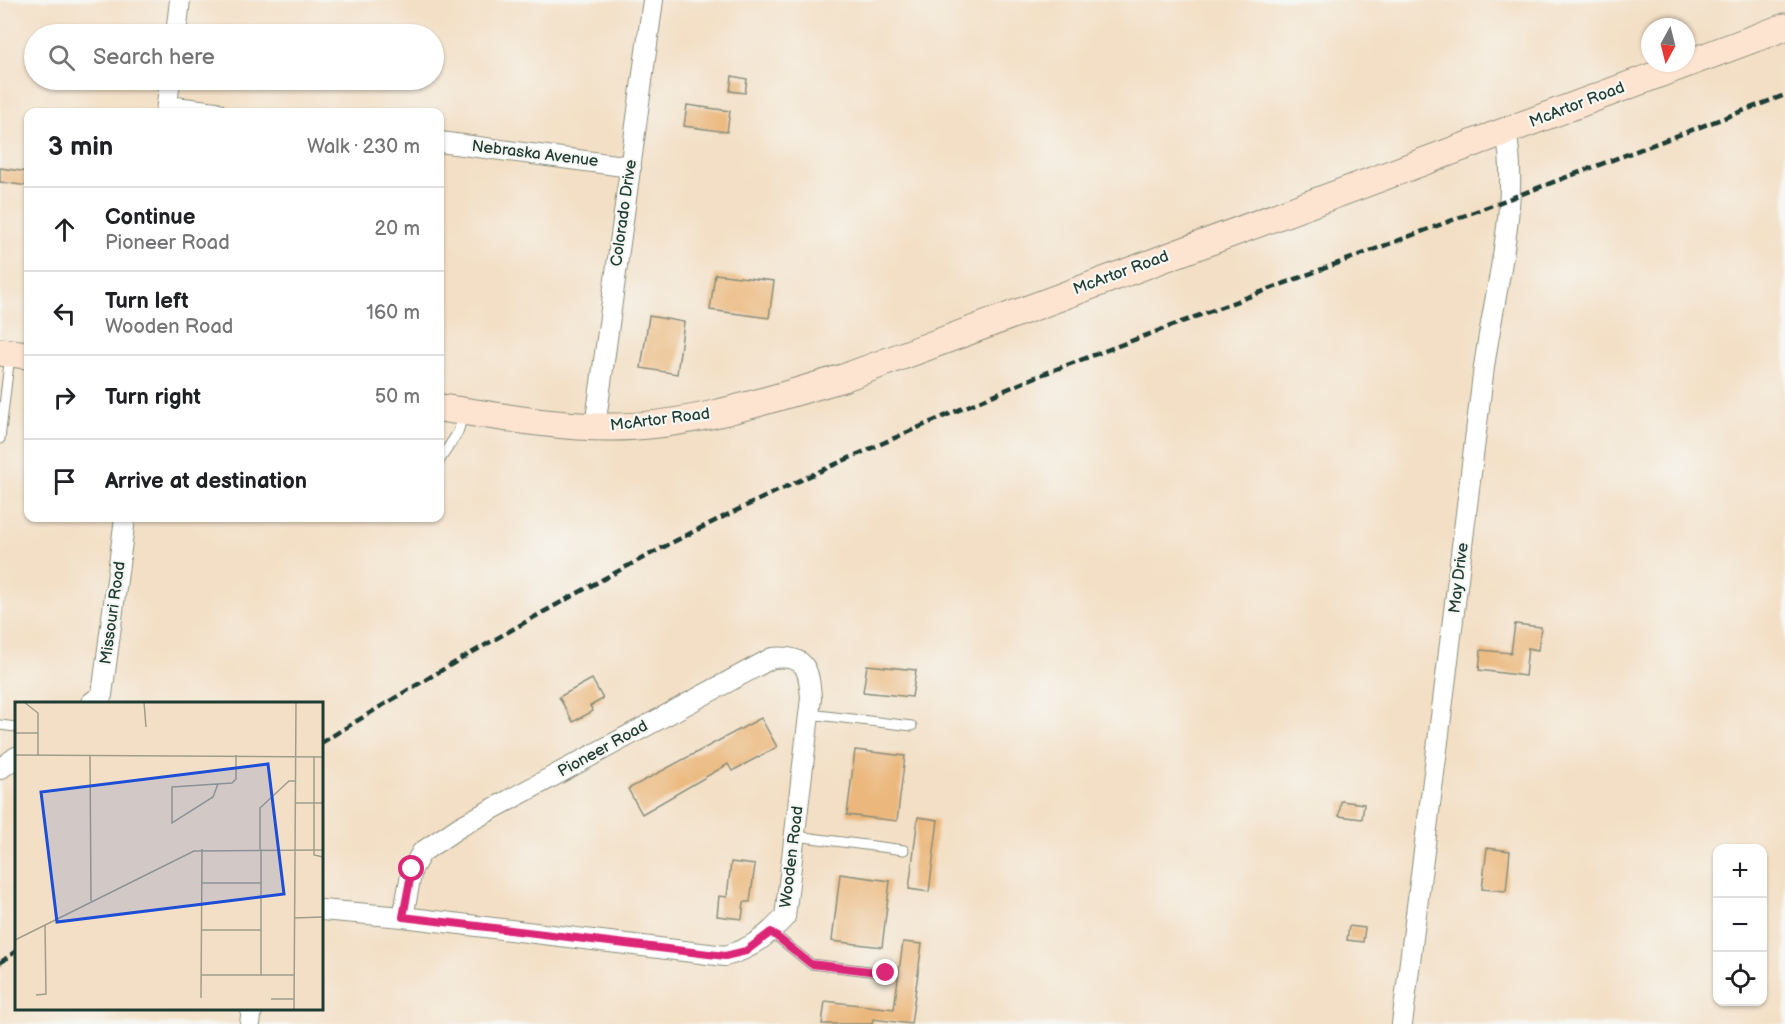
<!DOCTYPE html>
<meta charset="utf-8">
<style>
:root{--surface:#fff;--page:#f2f2f2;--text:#202124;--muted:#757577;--line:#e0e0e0}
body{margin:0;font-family:"Balsamiq Sans",sans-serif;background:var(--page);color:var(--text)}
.controls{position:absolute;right:18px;bottom:18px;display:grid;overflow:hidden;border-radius:12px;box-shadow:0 2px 4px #0004}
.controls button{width:54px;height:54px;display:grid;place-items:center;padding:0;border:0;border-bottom:2px solid var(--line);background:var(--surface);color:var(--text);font:30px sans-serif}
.compass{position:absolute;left:1641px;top:18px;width:54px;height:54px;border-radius:50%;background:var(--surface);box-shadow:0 2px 4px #0004;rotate:187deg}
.stop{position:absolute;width:18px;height:18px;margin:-14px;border:4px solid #db2777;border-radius:50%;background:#fff}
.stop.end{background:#db2777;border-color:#fff;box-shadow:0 2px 6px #0008}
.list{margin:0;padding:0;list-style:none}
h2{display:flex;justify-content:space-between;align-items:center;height:78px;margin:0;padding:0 24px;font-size:26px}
h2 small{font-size:20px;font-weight:400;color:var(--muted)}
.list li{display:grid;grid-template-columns:39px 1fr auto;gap:18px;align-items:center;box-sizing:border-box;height:84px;padding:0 24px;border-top:2px solid var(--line)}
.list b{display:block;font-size:22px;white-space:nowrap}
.list p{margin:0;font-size:20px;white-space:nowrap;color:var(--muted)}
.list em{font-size:20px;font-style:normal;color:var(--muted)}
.icon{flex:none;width:33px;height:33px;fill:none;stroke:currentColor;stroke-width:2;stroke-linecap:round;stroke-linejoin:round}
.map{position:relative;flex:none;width:1785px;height:1024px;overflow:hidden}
.search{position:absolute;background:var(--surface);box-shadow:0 2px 4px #0004;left:24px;top:24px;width:420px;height:66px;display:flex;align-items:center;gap:15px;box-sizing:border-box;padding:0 21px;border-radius:33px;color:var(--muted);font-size:22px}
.panel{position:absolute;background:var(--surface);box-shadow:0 2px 4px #0004;left:24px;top:108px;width:420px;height:414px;border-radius:12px}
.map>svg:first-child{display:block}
.building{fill:#ebb77b}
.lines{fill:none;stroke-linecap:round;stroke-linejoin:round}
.service-casing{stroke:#898e7c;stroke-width:11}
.minor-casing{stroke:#898e7c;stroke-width:22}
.secondary-casing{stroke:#898e7c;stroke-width:29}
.service{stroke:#fff;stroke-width:9}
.minor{stroke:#fff;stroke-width:20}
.secondary{stroke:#fde4d1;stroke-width:27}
.rail{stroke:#1f3d34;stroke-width:4.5;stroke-dasharray:9 4.5;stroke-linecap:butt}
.route{stroke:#db2777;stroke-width:8}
.labels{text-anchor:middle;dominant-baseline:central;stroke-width:4.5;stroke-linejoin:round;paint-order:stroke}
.street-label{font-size:16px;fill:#1f3d34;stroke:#f6f6f2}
.inset-road{fill:none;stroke:#9e9e8b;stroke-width:1.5}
.view{fill:#1d4ed8;fill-opacity:0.15;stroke:#1d4ed8;stroke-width:3}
.inset-edge{fill:none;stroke:#1f3d34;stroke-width:3}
</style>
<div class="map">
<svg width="1785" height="1024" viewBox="0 0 1785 1024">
<rect width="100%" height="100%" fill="#f6f6f2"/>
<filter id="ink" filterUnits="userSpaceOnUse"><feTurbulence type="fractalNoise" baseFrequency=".0167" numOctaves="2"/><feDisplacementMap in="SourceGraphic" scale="12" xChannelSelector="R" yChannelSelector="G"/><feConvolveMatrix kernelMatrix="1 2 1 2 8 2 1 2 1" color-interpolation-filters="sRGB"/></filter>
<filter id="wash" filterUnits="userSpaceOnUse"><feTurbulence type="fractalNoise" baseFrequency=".008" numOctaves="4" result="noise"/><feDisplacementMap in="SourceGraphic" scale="24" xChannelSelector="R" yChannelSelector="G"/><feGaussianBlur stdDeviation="1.35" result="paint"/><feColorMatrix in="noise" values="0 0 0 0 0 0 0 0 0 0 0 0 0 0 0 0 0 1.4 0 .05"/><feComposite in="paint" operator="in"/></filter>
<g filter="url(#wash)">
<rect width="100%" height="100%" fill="#f3dfc5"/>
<g id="blocks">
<path class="building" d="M732 76 747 79 745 93 730 91Z
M687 105 730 111 727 132 684 126Z
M0 168 28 172V186L0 182Z
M715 274 774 281 769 318 710 310Z
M649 316 684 322 677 374 641 368Z
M1515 624 1541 627 1538 650 1528 648 1525 676 1479 670 1481 650 1511 653Z
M867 665 916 670 912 697 863 692Z
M592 679 603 699 590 706 593 711 573 722 559 697Z
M761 718 777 747 732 771 728 764 642 814 628 789Z
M855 750 905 756 897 821 847 815Z
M1341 801 1364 804 1362 819 1339 816Z
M918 817 938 820 929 892 909 889Z
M1487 848 1510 851 1506 891 1482 889Z
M731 862 755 865 750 902H744L742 919 717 916 719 896 727 897Z
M840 874 890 881 882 947 832 941Z
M1349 926 1365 928 1363 942 1347 940Z
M903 942 922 944 911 1024 873 1019 872 1024H822L825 1001 894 1009Z"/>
</g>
</g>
<g filter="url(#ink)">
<use href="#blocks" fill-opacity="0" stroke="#898e7c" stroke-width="1.5"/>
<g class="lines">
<g class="service-casing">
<path id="service" d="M0 439 10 355
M440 460 458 432 463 415
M809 714 912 726
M0 725 16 727
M796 836 904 850
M771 932 811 964 886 973"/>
</g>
<g class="minor-casing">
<path id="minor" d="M176 34 180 0
M167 106 216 112
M166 112 170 80
M440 142 631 167
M595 427 653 0
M91 703 102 695 125 518
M0 769 16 757
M321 910 403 917 725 956C751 949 766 937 785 917L811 698C809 667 805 655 772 658L461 826 422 852 412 869 403 917
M250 1024 252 1008
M1402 1024C1430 808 1457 591 1483 375 1492 299 1521 206 1506 132"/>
</g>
<g class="secondary-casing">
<path id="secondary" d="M0 352 28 355
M440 408C495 415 551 427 607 427 687 428 767 400 843 378L1785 27"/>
</g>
<use href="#service" class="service"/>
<use href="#minor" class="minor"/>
<use href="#secondary" class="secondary"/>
<path class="rail" d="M321 743C439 670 559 601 683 537 799 478 919 427 1038 376L1785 95
M0 963 16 951"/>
</g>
</g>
<g class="lines" filter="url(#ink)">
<path class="route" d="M412 869 403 917 725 956 746 951 771 932 811 964 886 973"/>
</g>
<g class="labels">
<g class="street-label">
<text transform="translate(1577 105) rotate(-21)">McArtor Road</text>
<text transform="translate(535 154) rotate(7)">Nebraska Avenue</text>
<text transform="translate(624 213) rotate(-82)">Colorado Drive</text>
<text transform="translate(1121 273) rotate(-20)">McArtor Road</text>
<text transform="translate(660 420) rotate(-7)">McArtor Road</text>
<text transform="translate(1459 578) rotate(-83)">May Drive</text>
<text transform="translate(113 613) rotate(-82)">Missouri Road</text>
<text transform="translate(603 749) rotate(-29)">Pioneer Road</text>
<text transform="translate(792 857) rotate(-83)">Wooden Road</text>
</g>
</g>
<g transform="translate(15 702)">
<rect width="308" height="308" fill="#f3dfc5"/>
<path class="inset-road" d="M9 0 23 11V53M129 0 131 25M0 31H23M0 53 308 55M75 53 76 199M299 54V153L308 155M203 82 198 95 157 121V85L217 81 221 77V53M280 101H308M245 147V106L274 79H280M186 181H246M279 216 308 215M186 228H246M0 238 179 149 308 148M186 273H279M246 273V147M21 293 31 292 30 223M186 296 187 147M256 297H279M279 307 281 0"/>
<path class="view" d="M253 62 269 192 42 220 26 90Z"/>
<rect width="308" height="308" class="inset-edge"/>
</g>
</svg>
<div class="controls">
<button>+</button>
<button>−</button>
<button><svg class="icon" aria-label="locate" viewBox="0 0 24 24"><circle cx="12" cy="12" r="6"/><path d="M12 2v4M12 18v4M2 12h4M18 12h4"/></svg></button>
</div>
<svg class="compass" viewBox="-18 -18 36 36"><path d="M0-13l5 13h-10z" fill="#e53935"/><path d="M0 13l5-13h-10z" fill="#757577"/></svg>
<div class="stop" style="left:412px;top:869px"></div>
<div class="stop end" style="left:886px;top:973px"></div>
<div class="search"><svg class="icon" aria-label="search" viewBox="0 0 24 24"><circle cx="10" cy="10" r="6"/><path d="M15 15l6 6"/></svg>Search here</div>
<section class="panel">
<h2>3 min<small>Walk · 230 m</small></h2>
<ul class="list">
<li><svg class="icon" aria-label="ahead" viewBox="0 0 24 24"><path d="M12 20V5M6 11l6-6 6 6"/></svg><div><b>Continue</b><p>Pioneer Road</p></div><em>20 m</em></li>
<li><svg class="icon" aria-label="left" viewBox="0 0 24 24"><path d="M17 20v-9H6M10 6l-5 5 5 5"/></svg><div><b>Turn left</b><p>Wooden Road</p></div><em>160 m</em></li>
<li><svg class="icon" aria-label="right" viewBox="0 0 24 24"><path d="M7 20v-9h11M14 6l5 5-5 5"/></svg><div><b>Turn right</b></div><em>50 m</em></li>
<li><svg class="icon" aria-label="arrive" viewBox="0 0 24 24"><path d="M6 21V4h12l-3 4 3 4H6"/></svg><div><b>Arrive at destination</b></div></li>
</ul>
</section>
</div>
